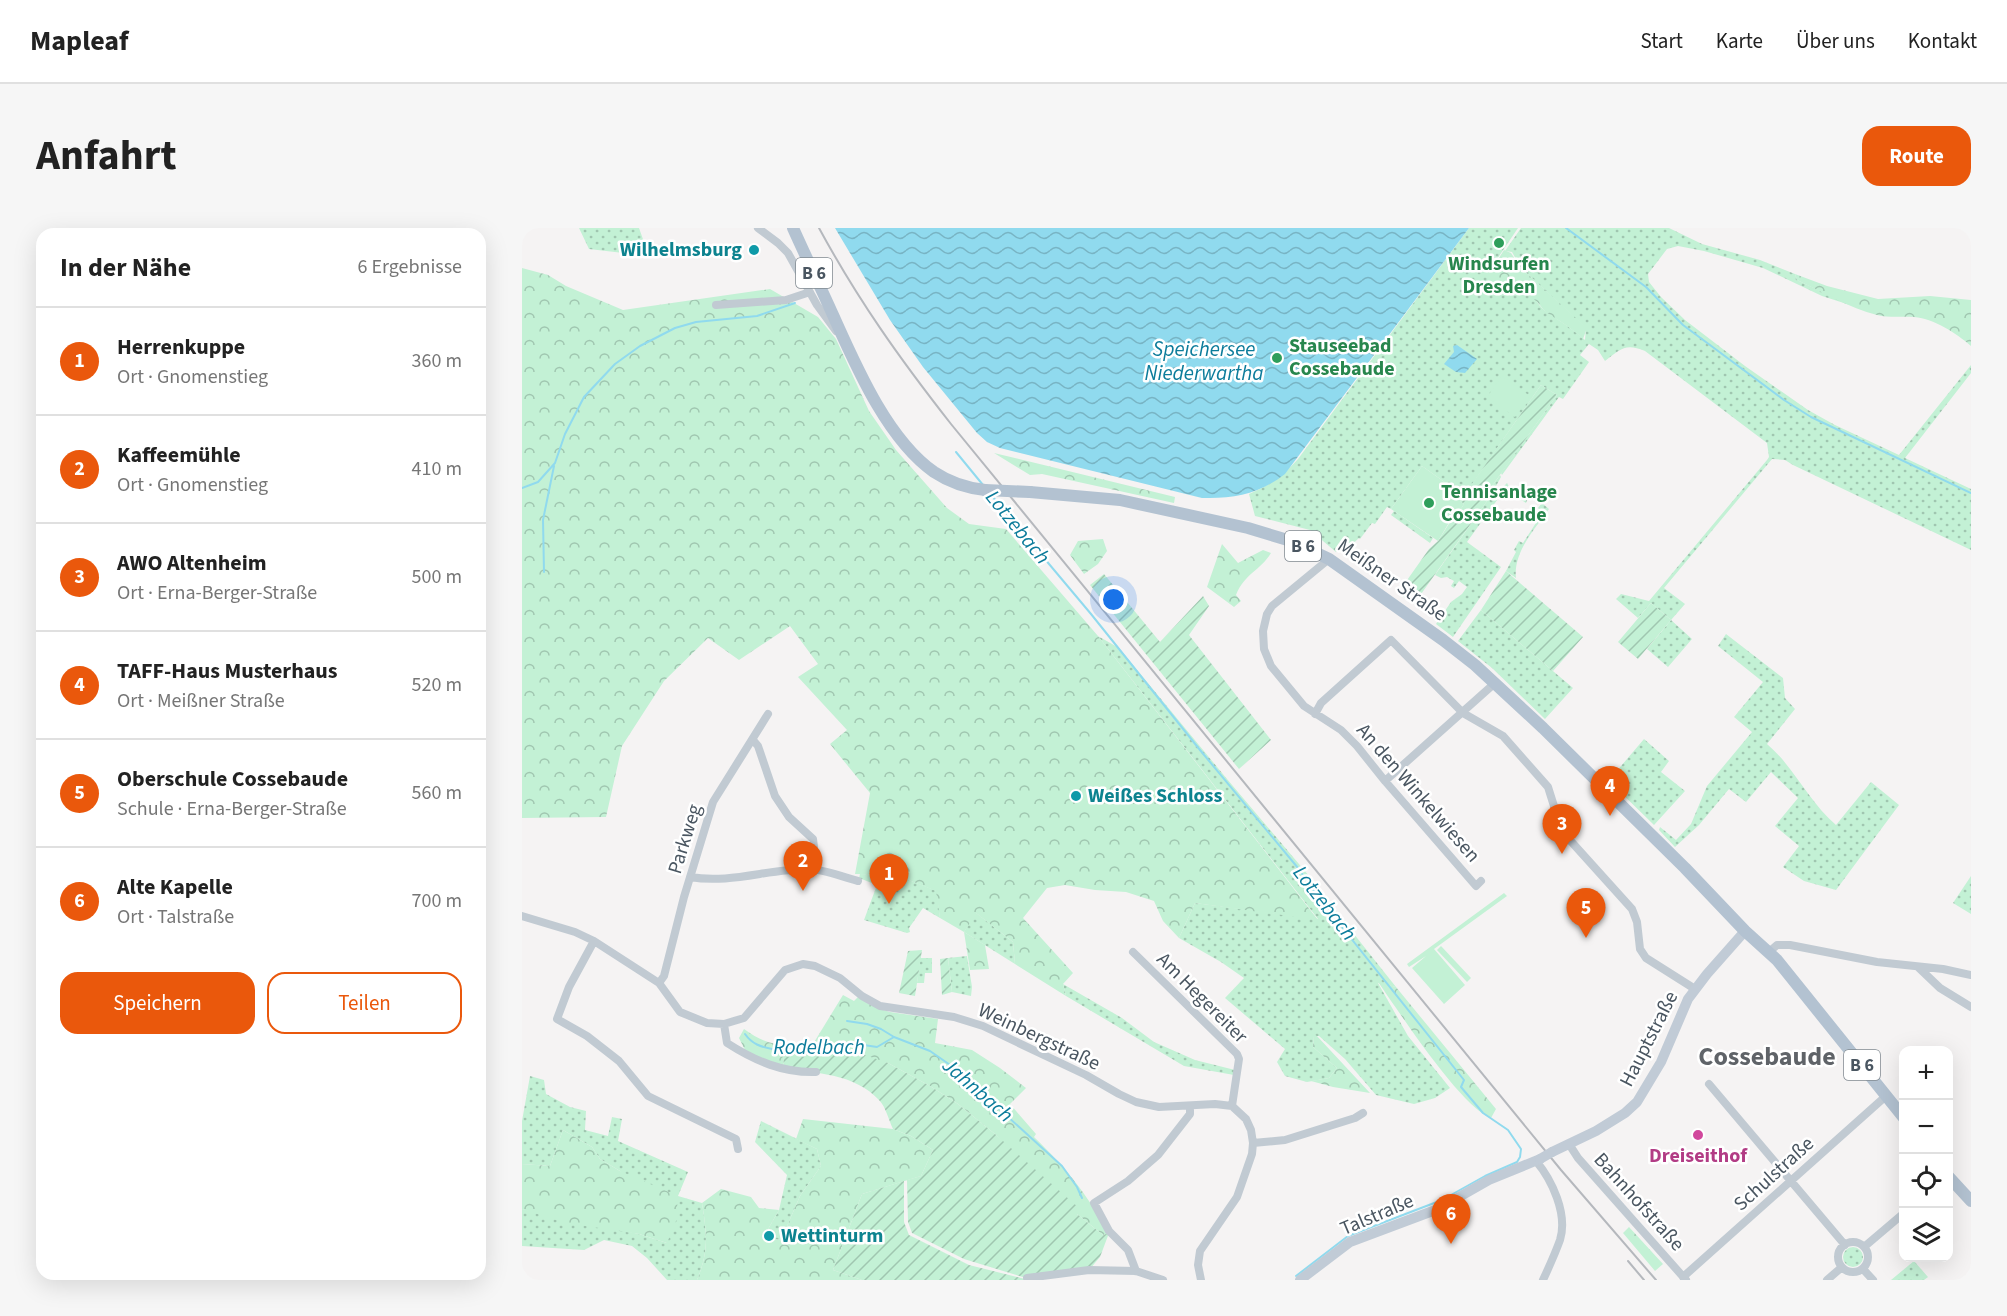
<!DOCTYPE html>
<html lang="de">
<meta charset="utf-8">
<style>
:root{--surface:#fff;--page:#f6f6f6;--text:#222;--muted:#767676;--line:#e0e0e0;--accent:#ea580c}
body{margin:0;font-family:"Source Sans 3",sans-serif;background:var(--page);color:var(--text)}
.controls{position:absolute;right:18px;bottom:18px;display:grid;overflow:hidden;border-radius:12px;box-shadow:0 6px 24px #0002}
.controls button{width:54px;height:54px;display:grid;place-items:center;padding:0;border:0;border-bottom:2px solid var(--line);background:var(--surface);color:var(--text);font:30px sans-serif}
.you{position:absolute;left:592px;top:372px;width:21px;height:21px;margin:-15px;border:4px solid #fff;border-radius:50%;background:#1a73e8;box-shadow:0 0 0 9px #1a73e833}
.badge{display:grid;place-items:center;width:39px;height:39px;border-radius:50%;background:var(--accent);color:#fff;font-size:20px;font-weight:700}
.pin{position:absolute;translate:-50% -50px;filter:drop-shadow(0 2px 3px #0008)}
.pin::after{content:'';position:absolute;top:32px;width:21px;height:18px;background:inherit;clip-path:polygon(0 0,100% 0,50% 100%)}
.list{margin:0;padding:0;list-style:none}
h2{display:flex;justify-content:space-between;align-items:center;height:78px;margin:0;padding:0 24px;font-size:26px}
h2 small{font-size:20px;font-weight:400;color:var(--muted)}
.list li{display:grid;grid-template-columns:39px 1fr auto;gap:18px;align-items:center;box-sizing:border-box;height:108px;padding:0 24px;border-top:2px solid var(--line)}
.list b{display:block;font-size:22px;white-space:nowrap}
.list p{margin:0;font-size:20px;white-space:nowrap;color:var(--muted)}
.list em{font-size:20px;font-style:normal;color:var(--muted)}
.actions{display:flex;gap:12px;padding:18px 24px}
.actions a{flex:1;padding:14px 0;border:2px solid var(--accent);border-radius:18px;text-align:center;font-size:21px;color:var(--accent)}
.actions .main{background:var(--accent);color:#fff}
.icon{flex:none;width:33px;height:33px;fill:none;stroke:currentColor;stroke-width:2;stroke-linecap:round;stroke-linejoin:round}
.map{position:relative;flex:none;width:1449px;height:1052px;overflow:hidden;border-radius:18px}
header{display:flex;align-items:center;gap:36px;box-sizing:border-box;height:84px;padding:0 30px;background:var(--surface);border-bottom:2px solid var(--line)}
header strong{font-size:28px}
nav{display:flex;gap:33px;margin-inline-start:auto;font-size:21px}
.intro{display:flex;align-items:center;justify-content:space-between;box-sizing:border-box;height:144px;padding:0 36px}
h1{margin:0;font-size:42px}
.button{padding:15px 27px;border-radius:18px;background:var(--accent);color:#fff;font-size:21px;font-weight:700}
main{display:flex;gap:36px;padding:0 36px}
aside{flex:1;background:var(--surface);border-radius:18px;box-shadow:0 6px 24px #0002}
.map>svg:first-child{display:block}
.grass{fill:url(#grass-dots)}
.forest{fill:url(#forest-crowns)}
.garden{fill:url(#garden-furrows)}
.pitch{fill:#c3f1d5}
.water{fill:url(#water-waves)}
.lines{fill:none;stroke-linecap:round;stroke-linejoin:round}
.stream{stroke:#90daee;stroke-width:2}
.street{stroke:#c1cad2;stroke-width:8}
.secondary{stroke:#c1cbd6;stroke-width:10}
.primary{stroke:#b3c2d1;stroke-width:12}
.rail{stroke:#b5b8bd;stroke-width:2}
.secondary-bridge{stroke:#c1cbd6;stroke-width:10}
.primary-bridge{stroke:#b3c2d1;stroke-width:12}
.leisure-dot{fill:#2e9e5b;stroke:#fff;stroke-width:2}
.culture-dot{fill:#0f9aa8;stroke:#fff;stroke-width:2}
.hotel-dot{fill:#d1479c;stroke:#fff;stroke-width:2}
.labels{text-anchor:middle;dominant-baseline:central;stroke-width:5;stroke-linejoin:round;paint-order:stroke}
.shield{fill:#fff;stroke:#808990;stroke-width:1.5}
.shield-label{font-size:18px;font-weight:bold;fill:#4a5661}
.culture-label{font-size:20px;font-weight:bold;fill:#0d838f;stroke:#fff;text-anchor:start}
.leisure-label{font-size:20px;font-weight:bold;fill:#27864d;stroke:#fff;text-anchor:start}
.street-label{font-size:20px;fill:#4a5661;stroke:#fff}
.hotel-label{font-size:20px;font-weight:bold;fill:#b23c85;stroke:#fff}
.water-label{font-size:21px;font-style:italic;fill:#0c7c9b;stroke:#fff}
.district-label{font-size:26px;font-weight:bold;fill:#5f6368;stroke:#fff}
</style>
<header>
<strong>Mapleaf</strong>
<nav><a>Start</a><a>Karte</a><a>Über uns</a><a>Kontakt</a></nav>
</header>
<div class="intro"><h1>Anfahrt</h1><a class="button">Route</a></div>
<main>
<aside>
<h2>In der Nähe<small>6 Ergebnisse</small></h2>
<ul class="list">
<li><span class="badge">1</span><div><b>Herrenkuppe</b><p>Ort · Gnomenstieg</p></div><em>360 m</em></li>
<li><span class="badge">2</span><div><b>Kaffeemühle</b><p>Ort · Gnomenstieg</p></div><em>410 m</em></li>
<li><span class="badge">3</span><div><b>AWO Altenheim</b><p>Ort · Erna-Berger-Straße</p></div><em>500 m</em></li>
<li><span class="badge">4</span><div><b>TAFF-Haus Musterhaus</b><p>Ort · Meißner Straße</p></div><em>520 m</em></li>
<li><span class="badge">5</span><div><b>Oberschule Cossebaude</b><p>Schule · Erna-Berger-Straße</p></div><em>560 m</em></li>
<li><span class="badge">6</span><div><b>Alte Kapelle</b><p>Ort · Talstraße</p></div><em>700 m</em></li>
</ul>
<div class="actions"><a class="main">Speichern</a><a>Teilen</a></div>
</aside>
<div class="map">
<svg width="1449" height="1052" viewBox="0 0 1449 1052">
<defs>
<pattern id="grass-dots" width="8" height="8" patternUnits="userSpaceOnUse" patternTransform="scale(1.5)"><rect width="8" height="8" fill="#c3f1d5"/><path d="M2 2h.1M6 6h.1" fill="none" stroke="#a0c6b0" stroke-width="1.8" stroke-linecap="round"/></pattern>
<pattern id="forest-crowns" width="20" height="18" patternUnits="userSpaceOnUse" patternTransform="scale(1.5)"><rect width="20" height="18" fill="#c3f1d5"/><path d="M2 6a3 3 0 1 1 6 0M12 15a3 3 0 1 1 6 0" fill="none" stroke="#a0c6b0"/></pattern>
<pattern id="garden-furrows" width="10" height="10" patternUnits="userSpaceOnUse" patternTransform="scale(1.5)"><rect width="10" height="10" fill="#c3f1d5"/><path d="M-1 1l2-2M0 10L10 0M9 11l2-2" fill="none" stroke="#a0c6b0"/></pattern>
<pattern id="water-waves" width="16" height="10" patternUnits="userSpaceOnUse" patternTransform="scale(1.5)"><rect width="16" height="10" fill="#90daee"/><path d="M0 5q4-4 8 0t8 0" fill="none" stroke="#78b4c4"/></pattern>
</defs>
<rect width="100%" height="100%" fill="#f5f3f3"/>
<path class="grass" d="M57 0H117L127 28 67 21Z
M947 0H996L967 43 976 58C986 58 1004 64 1012 70 1016 74 1019 81 1025 84 1038 93 1051 101 1063 112L1064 100 999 40 990 24 983 23 999 0H1147L1180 16 1238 32 1273 46 1275 52 1328 77 1300 68 1241 40 1182 23 1156 18 1145 21 1126 46 1127 54 1139 69 1163 92 1223 138 1286 182 1313 197 1377 227 1449 137V145L1383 230 1449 261V322L1271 237 1263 232 1250 231 1142 360 1163 376 1149 392 1170 411 1146 439 1125 421 1149 392 1129 375 1116 390 1094 371 1099 366 1127 373 1245 232 1247 229 1245 215 1123 123C1103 115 1099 121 1083 133L1076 122 1067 116 1058 127 1067 134 1041 171 1037 169 980 247 979 245 1035 167 1019 157 942 268 900 238 869 281 865 279 853 296 850 295 838 311 837 310 823 323 818 319 814 324 788 302 733 288 727 266C748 257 761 248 776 231Z
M978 247 979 249 974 258 978 262 985 255 987 259 1005 272 1004 275 983 261 945 314 979 339 931 409 914 396 929 374 940 366 945 359 937 353 932 360 929 358 932 353 925 349 919 350 913 347 965 273V265Z
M1020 275 1027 281C1013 301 991 324 994 350L984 343 994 324 992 322 997 313 1001 315 1021 284 1016 280Z
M872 283 911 310 908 315 869 287Z
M959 382 1051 460 1023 491 970 440 936 413Z
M1204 406 1261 450 1263 470 1273 481 1245 516C1272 539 1287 574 1314 597L1349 554 1377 577 1314 662 1282 653 1261 639 1277 618 1253 598 1276 570 1249 544 1224 574 1207 561 1177 597 1153 619 1137 602 1138 599 1154 612 1169 596 1185 558 1230 504 1212 489 1241 454 1196 418Z
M576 408 597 420 705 551 793 655 820 691 874 759 856 755 886 808 928 860 913 870 892 876 854 867 823 831 797 808H792L791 819 815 840 807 850 785 854 763 848 755 834 763 821 703 770 722 750 699 734 657 710 673 675 796 691Z
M1122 511 1147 533 1139 544 1163 563 1132 597 1091 557 1093 555 1088 551Z
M338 646 374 647 415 663 418 690 401 680 387 700 388 704 385 705 342 692 355 657 337 650Z
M1449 648V686L1431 675Z
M453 684 491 714 493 736 442 704Z
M445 728 450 759 449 768 430 764 426 730Z
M398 730H410V745H403L402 755H395Z
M541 756 600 790 632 814 673 832 713 842 712 847 662 838 544 768Z
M8 848 22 852 24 866 48 879 64 883 63 902 86 908 90 889 100 891 96 913 166 944 156 968 180 975C185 1006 187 1023 175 1052H145L125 1030 110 1018 82 1012 62 1022 0 1018V981L117 1006 145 1015 98 943 78 931 70 919 41 902 28 938 0 936V893Z
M239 893 295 921 299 938 278 968 259 1012 243 1010 245 1003 257 982 265 947 233 914Z
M1321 1029a10 10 0 1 1 20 0a10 10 0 1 1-20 0Z
M1392 1033 1406 1049 1402 1052H1369Z"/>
<path class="forest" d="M982 22 989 25 999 40 1065 100 1061 111C1050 100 1037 93 1024 84 1020 81 1018 76 1014 73 1007 65 987 59 976 58L966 47Z
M0 40 26 47 44 58 101 82 248 61 296 89 314 111 347 183 374 222 425 280 447 296 484 301 576 408 796 692 673 675 657 710 641 693 632 673 604 664 573 662 543 657 525 660 501 690 551 745 541 756 544 768 493 736 491 714 454 685 442 704 463 717 467 741 448 742 442 704 418 690 414 663 374 647 333 646 348 565 308 516 325 502 276 449 296 436 268 398 217 432 186 410 142 453 100 518 84 589 0 590Z
M1273 46 1305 58 1356 71 1408 68 1449 72V118C1434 105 1413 91 1392 89 1380 88 1367 90 1355 87 1327 80 1301 64 1275 52Z
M472 225 653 269 652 275 520 246 508 247Z
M581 311 585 323 576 336 562 346 548 327 556 313Z
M700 316 716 335 741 322 749 325C738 343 723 345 714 367L719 373 712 379 685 359Z
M856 754 874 759 974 881 969 890C938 878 878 785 856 754Z
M321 767 332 773 336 769 358 781 368 784 416 791 413 815 450 822 478 840 504 860 488 876 514 906 512 909C546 942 563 964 587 1005L581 1007 555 986 473 906 436 876 408 858 366 835 289 824 262 827 261 842 226 828 217 810 222 801C248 820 260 817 291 816Z
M792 807 795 808 848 865 811 859 789 853 807 850 815 840 791 819Z
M281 891 371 901 389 908 411 922 399 948 340 966 311 1042 340 1052H175C187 1023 185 1006 180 975L199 961 229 969 237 980 257 982 245 1003 243 1010 259 1012 278 968 299 938 295 921 274 911Z
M41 902 70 919 78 931 98 943 156 968 154 993 145 1015 117 1006 44 995 0 981V936L28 938Z
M1107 999 1141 1036 1133 1043 1101 1005Z"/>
<path class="garden" d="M1019 157 1035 167 965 265V273L892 376 876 365 907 321 916 313 935 283 937 284 942 276 938 273Z
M984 343 1061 409 1031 443 959 382Z
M582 346 638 414 681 368 687 378 667 407 749 512 717 541 568 357Z
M1129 375 1149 392 1116 431 1096 414Z
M400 722 393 768 377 765 386 723Z
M426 730 430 764 420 767 418 731Z
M289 824 343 827 366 835 408 858 436 876 473 906 557 980 555 986 581 1007 587 1005 578 1029 567 1042 505 1052H340L311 1042 340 966 382 953V994L387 1007 447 1037 503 1051 504 1050 442 1031 390 1005 386 994 385 952 399 948 411 922 389 908 371 901C367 893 364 879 357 872 333 846 294 844 261 842L262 827Z"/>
<path class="pitch" d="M980 148 1008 168 993 189 965 169Z
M900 238 942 268 938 273 942 276 937 284 934 283 916 313 869 281Z
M982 665 985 668 912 721 943 757 922 776 890 740 904 728 887 739 885 736Z
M919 718 949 750 945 754 915 722Z"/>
<path class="water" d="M313 0H947L763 246C737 266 712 271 680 270L478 220 465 214 455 205 401 139 368 92Z
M935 117 955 131 943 145 934 144 922 136 932 124 931 118Z"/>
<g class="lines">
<path class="stream" d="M1044 0 1124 59 1161 97 1262 172 1289 189 1449 265
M434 224 461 257
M0 260 16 254 33 235 43 206 62 169 93 136 118 118 153 100 174 94 235 88 273 75
M470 268 569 386 678 522 776 640 800 674 942 852 939 859 961 885 986 902 999 921 998 929 995 934 963 948 920 972 826 1008 774 1048
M22 344 21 292 32 238
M325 793 345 796 359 801 372 809 408 823 444 848 474 878 540 938 555 959 560 970
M223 806C230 816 239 819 250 821L328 815 355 819 372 809"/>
<path class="street" d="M236 0 256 15 266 25 295 77 314 103
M194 77 264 72 288 64
M807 331 750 378 745 386 741 403 742 421 749 438 782 478 819 502 835 518 863 553 954 658 959 653
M793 486 799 475 869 412 941 485 981 508 1026 559 1037 594 1046 610 1110 681 1115 694 1118 721 1124 730 1173 761
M231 512 236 518 253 568 267 589 291 611 292 619 285 641
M863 553 973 455
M168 649C208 656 246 641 286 641 302 641 320 649 336 653
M0 688 53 704 72 713 137 755 158 784 185 795 202 796 222 790 263 742 281 736 293 738 318 750 340 768 358 778 432 789 461 798 564 847 597 866 614 874 637 879 693 876 710 878 724 891 729 902 731 915 730 926 715 969 678 1023 676 1037 679 1052
M72 713 47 759 35 791 65 808 97 833 126 868 214 911 216 921
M611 724 715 826 717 831 710 878
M1247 724 1255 717H1268L1355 734 1421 741 1449 747
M1396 739 1418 760 1449 779
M137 755 142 748 162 669 191 574 246 486
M202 796 205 815C233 833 261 845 294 844
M1187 856 1323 1017
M731 915 763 912 833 890 841 885
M1047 916 1056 930 1164 1052
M1014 933C1030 952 1046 986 1038 1012 1033 1026 1027 1039 1021 1052
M1316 1029a15 15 0 1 1 30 0a15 15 0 1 1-30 0Z
M1342 1019 1382 985
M1341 1041 1351 1052
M614 1043 606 1022 587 1003 572 975 606 953 636 927 668 886V878
M1161 1049 1364 868
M505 1050 567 1042 614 1043 641 1052
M1305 1052 1320 1039"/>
<path class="secondary" d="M1030 924 1074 903 1103 885 1115 874 1139 834 1166 771 1185 746 1223 703
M778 1052 828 1014 916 981 967 952 1018 931"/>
<path class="primary" d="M271 0C284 29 298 58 311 87 334 138 365 211 412 244 427 254 445 260 463 262
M508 264 598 272 726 300 769 313 807 331 921 412 953 437 1021 500 1163 640 1223 703 1255 732 1382 890
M1426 948 1449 973"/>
<path class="rail" d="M297 0C336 72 378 131 429 196L1039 942 1134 1052
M1106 1033 1122 1052"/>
<path class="secondary-bridge" d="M1018 931 1030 924"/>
<path class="primary-bridge" d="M463 262 508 264"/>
</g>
<g class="leisure-dot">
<circle cx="977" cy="15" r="6"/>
<circle cx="755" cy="130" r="6"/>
<circle cx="907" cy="275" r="6"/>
</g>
<g class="culture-dot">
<circle cx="232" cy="22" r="6"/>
<circle cx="554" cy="568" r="6"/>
<circle cx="247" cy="1008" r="6"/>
</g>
<circle class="hotel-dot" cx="1176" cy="907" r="6"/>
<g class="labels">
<g class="shield">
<rect x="274" y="30" width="36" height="30" rx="4.5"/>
<rect x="763" y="303" width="36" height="30" rx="4.5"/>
<rect x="1322" y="822" width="36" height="30" rx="4.5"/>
</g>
<g class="shield-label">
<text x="292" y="45">B 6</text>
<text x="781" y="318">B 6</text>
<text x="1340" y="837">B 6</text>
</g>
<g class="culture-label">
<text x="220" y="22" text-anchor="end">Wilhelmsburg</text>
<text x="566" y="568">Weißes Schloss</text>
<text x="259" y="1008">Wettinturm</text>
</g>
<g class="leisure-label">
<text x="977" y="36" text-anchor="middle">Windsurfen<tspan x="977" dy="23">Dresden</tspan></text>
<text x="767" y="118">Stauseebad<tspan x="767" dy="23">Cossebaude</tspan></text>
<text x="919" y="264">Tennisanlage<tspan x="919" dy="23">Cossebaude</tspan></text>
</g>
<g class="street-label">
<text transform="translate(870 352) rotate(35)">Meißner Straße</text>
<text transform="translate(896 565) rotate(49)">An den Winkelwiesen</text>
<text transform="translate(163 611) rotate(-73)">Parkweg</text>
<text transform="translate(680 770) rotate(45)">Am Hegereiter</text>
<text transform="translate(517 809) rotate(25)">Weinbergstraße</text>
<text transform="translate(1127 811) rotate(-63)">Hauptstraße</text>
<text transform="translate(1252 946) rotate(-42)">Schulstraße</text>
<text transform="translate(1117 974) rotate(48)">Bahnhofstraße</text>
<text transform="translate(855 987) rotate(-23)">Talstraße</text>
</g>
<g class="hotel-label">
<text x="1176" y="928">Dreiseithof</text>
</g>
<g class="water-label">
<text x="682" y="121">Speichersee<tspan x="682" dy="24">Niederwartha</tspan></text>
<text transform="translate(496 299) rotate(51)">Lotzebach</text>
<text transform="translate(803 675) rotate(52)">Lotzebach</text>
<text x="297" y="819">Rodelbach</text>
<text transform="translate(456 862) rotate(41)">Jahnbach</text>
</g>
<g class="district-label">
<text x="1245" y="828">Cossebaude</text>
</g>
</g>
</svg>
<div class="controls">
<button>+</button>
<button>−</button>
<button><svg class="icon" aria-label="locate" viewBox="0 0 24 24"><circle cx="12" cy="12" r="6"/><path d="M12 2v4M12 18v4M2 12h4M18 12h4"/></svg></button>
<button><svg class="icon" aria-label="layers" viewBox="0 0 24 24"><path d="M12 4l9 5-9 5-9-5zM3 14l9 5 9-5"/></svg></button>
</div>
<div class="you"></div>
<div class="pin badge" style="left:367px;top:676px">1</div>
<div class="pin badge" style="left:281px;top:663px">2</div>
<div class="pin badge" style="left:1040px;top:626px">3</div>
<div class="pin badge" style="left:1088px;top:588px">4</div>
<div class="pin badge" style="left:1064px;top:710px">5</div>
<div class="pin badge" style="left:929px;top:1016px">6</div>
</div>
</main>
